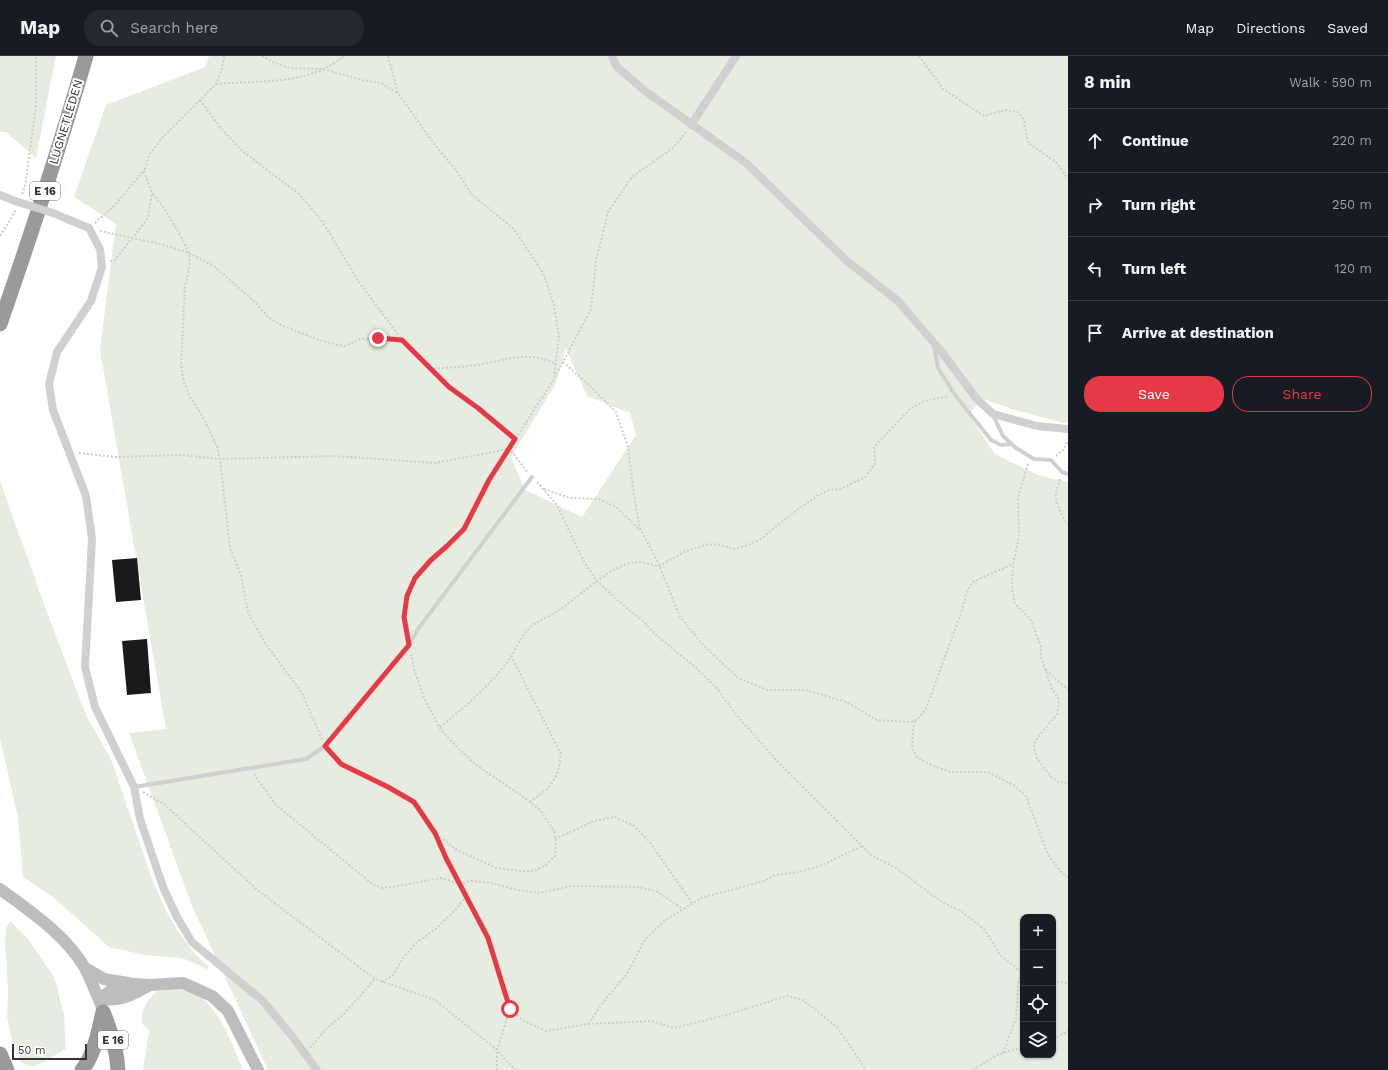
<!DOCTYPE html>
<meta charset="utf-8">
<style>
:root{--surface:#171b24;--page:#242831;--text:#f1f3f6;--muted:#9ea1a6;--line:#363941;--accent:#e63946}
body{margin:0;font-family:"Work Sans",sans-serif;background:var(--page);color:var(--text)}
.controls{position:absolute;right:12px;bottom:12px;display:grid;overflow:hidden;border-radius:8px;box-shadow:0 1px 3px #0004}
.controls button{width:36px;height:36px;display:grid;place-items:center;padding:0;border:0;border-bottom:1px solid var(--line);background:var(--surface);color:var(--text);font:20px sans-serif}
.scale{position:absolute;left:12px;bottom:10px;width:75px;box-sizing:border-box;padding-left:4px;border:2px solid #333;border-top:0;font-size:11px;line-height:14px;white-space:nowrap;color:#333;-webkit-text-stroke:3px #fff;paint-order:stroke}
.stop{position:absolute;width:12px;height:12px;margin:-9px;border:3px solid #e63946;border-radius:50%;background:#fff}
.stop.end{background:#e63946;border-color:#fff;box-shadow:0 1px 4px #0008}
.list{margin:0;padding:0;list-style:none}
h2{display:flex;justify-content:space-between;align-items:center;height:52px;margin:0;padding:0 16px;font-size:17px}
h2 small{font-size:13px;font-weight:400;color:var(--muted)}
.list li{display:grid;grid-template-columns:26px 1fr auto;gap:12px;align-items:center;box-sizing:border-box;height:64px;padding:0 16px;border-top:1px solid var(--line)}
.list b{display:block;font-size:15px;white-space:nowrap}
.list em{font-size:13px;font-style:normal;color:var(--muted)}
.actions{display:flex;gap:8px;padding:12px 16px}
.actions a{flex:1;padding:9px 0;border:1px solid var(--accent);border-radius:16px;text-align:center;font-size:14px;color:var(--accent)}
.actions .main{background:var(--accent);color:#fff}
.icon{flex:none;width:22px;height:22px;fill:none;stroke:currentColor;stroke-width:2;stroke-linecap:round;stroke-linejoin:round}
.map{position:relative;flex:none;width:1068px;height:1014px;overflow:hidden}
header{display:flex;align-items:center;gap:24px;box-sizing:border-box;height:56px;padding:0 20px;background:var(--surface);border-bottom:1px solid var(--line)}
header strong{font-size:19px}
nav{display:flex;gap:22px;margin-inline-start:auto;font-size:14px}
.search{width:280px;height:36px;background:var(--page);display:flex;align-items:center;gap:10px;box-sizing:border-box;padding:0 14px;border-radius:16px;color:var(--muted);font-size:15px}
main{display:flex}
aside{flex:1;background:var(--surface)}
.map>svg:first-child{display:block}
.green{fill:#e6ecdf;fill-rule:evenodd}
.building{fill:#1a1a1a}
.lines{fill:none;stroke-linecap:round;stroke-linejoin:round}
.path{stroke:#cdcdcd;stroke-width:2;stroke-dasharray:2 2;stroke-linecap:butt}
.lane{stroke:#d0d0d0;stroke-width:4}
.street{stroke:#d0d0d0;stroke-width:8}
.secondary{stroke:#bdbdbd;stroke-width:12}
.highway{stroke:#9a9a9a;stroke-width:15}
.street-bridge{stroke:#d0d0d0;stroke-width:8}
.route{stroke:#e63946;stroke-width:5}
.labels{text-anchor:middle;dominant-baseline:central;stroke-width:4;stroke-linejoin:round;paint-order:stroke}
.shield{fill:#fff;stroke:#707070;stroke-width:1}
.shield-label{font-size:11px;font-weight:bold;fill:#333}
.street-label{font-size:12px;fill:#333;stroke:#fff}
</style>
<header>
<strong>Map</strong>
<div class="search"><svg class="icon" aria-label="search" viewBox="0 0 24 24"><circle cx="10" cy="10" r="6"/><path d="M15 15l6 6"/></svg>Search here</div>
<nav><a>Map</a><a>Directions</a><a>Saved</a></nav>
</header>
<main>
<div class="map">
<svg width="1068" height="1014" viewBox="0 0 1068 1014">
<rect width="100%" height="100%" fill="#fff"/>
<path class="green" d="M0 0H56L36 102 6 76H0Z
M209 0H1068V366L1064 367 1015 354 983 343 968 358 995 398 1038 419 1068 426V1014H268L192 850 129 677 166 673 100 294 116 168 74 141 106 49 205 11ZM566 293 587 340 630 357 636 379 582 461 525 434 511 401 555 329ZM1023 861H1053V999H1023Z
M0 425 48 559 86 659 111 703 152 823 166 855 178 875 194 897 208 910 209 914 182 902 145 899 109 891 53 841 23 821 18 762 0 682Z
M10 865 28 883 51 916 57 928 58 936 64 958 66 993 34 1011 26 1009 20 1005 12 984 7 961 8 935 5 885 6 872Z
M171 933C177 934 184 933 189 935 218 945 232 988 243 1014H143L149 974C148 973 146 972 144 970 136 961 149 940 158 935 162 934 167 934 171 933Z"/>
<path class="building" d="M137 502 141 544 116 546 112 504Z
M147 583 151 637 127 639 122 585Z"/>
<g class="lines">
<path class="path" d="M224 0 222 13 216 28 163 81 149 99 144 116 152 137 164 152 182 182 189 197 190 209 185 231 181 309 184 326 190 341 204 363 217 391 220 403 230 492 241 519 248 556 265 587 302 637 322 684
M262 0 275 7 290 12 323 13 362 24 381 27 397 37
M388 0 398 37 432 85 458 117 472 139 514 173 543 217 554 249 559 280 554 320
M919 0 943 33 984 60 1006 54 1018 56 1024 64 1028 87 1056 106 1068 123
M216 28C260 24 308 30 344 0
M200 44 219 70 241 94 299 138 322 165 357 223 402 284
M22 138 25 131 36 50V0
M95 167 114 150 145 113
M100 175 160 188 189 197 215 211 254 245 268 261 281 269 319 284 338 289 346 290 360 283 378 282 402 284 449 331 478 352 514 383
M0 180 16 154
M110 205 115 204 148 162 152 137
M563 306 591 331 616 356 628 391 634 439 640 473 658 506 679 559 701 587 738 622 767 634H806L846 646 877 664 909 666 917 664 926 653 961 557 968 533 973 526 983 521 1013 508
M430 313C445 312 461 311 477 309 506 304 527 294 556 308
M79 397 115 401 182 399 220 403 335 400 435 407 494 396 509 392 528 417
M1056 400 1064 393 1068 385
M1028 408 1018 441 1019 481 1013 508 1012 532 1015 548 1031 564 1041 591V601L1052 633 1058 642 1059 648 1057 658 1035 685 1034 691 1037 702 1050 720 1058 726 1068 727
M1060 423C1059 429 1055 435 1056 442 1057 451 1063 462 1068 469
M537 426 557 449 583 504 596 524 616 543 643 565 655 578 695 611 715 630 734 656 777 705 871 799 896 812 939 844 962 856 985 874 1001 900 1023 917
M544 433 570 442 599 443 616 451 639 473
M407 578 404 561 407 540 415 522 431 503 447 490 464 473 489 424 554 323 591 253 596 205 608 156 632 121 674 91 686 76
M511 600 561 698C558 725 551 731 530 746
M1046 614 1060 627 1068 633
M914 665 912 692 917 701 929 708 950 716H988L1013 729 1026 740 1048 799 1062 817 1068 821
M440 671C464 652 487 632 506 608 515 596 520 580 532 570 539 564 548 561 556 556 577 543 613 506 638 506 645 506 652 510 659 510L686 495 706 489 716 488 734 493 748 489 761 483 789 460 817 440 829 434 841 433 865 421 875 408 874 391 910 353 924 345 949 340
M329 694 341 708 388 731 414 746 435 777 457 794 497 812 521 815H534L546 809 555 800 556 789 554 775 540 754 521 739 476 709 458 692 441 674 424 642 415 616 411 598
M254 718 275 748 371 827 382 832 398 830 441 822 460 828 471 825 492 827 518 834 539 837 572 830 639 831 658 836 683 853
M143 736 165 749 256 833 375 923 435 944 497 994 515 1014
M436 778 446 802 488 882 510 953 524 965 546 975 588 968 652 965 674 972 730 958 787 940 803 944 837 971 866 1014
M555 783 594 765 615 761 634 770 649 785 692 847
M1053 925 1068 927
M382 926 393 919 403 902 416 887 437 872 457 852 466 840
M588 968 605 944 627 918 644 885 664 865 701 842 764 825 775 819 799 816 820 810 862 790
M1053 983 1068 975
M310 992 327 972 343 959 375 923
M1003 997 1016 962 1018 927 1021 917
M497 1014V994L510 953
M973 1014 997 999 1023 991"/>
<path class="lane" d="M934 290 938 312 955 339 991 384 1001 389 1011 388
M993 359 1003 380 1016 392 1034 403 1051 404 1062 416 1068 418
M134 731 306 703 325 690 409 589 418 573 532 421"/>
<path class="street" d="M612 0 617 11 645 35 746 107 847 205 898 245 941 295 976 342 993 358 1037 370 1068 373
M691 69 736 0
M0 139 15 145
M53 157 89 172 100 193 102 211 91 245 57 296 49 328 53 354 86 440 92 483 85 611 95 651 134 731 140 763 163 831 177 861 192 886 263 945 292 980 317 1014"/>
<path class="secondary" d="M0 833C31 856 65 878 85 912 91 924 96 937 101 949
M85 912 104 923 128 927
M99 943 110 935 133 928 150 929 183 927 212 940 228 955 258 1014
M99 943C122 945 130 940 150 929"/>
<path class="highway" d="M0 268C31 179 60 90 86 0
M103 956C111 975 117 993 118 1014
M0 998 7 1014
M82 1014C95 998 98 976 103 956"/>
<path class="street-bridge" d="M15 145 53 157"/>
</g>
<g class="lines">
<path class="route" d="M378 282 402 284 449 331 478 352 515 383 489 424 464 473 447 490 431 504 415 522 407 540 404 561 409 589 325 690 341 708 388 731 414 746 435 777 446 802 488 882 510 953"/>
</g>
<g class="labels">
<g class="shield">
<rect x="30" y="126" width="30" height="18" rx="3"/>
<rect x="98" y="975" width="30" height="18" rx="3"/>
</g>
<g class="shield-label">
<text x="45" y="135">E 16</text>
<text x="113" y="984">E 16</text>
</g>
<g class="street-label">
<text transform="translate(66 66) rotate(-73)">LUGNETLEDEN</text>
</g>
</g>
</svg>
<div class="controls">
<button>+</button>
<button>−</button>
<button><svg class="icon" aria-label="locate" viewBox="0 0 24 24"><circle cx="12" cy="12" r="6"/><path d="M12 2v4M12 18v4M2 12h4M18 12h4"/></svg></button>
<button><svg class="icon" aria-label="layers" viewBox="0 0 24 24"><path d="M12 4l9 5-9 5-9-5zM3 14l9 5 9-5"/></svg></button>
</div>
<div class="scale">50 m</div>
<div class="stop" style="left:510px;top:953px"></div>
<div class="stop end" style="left:378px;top:282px"></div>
</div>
<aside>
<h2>8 min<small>Walk · 590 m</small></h2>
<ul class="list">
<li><svg class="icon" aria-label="ahead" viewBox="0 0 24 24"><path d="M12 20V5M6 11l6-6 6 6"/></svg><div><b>Continue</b></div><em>220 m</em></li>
<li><svg class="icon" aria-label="right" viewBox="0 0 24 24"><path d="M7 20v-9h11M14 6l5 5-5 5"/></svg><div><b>Turn right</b></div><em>250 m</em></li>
<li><svg class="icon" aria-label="left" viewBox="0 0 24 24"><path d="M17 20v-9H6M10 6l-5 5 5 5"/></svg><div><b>Turn left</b></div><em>120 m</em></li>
<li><svg class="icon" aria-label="arrive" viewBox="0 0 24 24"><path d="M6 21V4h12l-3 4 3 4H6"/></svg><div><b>Arrive at destination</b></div></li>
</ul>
<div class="actions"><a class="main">Save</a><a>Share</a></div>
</aside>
</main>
